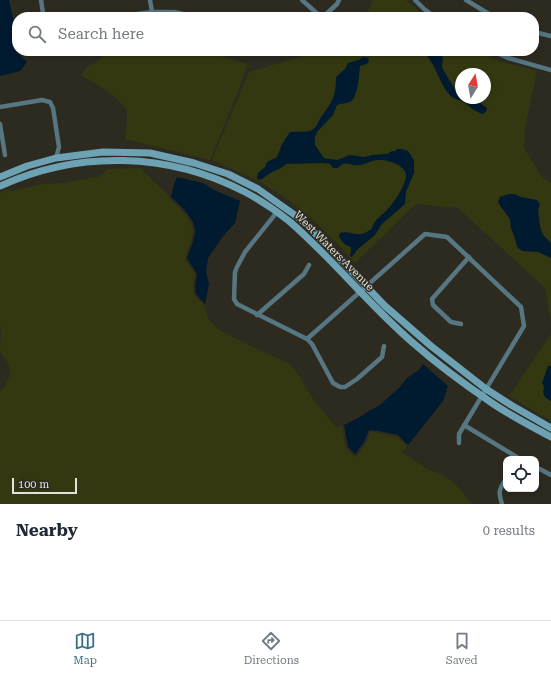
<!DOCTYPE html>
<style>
:root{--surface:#fff;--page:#f2f2f3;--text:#1f2937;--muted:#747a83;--line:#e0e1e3;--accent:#3a7185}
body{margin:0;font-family:"Roboto Serif",serif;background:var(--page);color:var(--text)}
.controls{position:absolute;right:12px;bottom:12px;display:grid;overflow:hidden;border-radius:8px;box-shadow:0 2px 6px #0003}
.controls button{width:36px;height:36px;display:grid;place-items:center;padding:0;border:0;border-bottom:1px solid var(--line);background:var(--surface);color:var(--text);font:20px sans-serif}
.compass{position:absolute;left:455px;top:68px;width:36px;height:36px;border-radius:50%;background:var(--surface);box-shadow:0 2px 6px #0003;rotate:11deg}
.scale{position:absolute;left:12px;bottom:10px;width:65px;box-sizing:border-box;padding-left:4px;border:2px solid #e3e1da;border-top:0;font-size:11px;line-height:14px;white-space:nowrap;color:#e3e1da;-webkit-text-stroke:3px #2d2a20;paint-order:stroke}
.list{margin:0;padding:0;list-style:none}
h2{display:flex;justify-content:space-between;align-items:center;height:52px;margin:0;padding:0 16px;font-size:17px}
h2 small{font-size:13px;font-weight:400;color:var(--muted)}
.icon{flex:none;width:22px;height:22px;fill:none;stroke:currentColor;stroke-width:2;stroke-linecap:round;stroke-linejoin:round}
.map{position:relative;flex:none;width:551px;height:504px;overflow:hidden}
.search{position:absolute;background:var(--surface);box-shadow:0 2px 6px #0003;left:12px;right:12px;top:12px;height:44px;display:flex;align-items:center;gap:10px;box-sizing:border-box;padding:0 14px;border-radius:16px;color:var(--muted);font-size:15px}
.sheet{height:116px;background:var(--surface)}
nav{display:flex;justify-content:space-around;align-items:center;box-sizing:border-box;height:56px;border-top:1px solid var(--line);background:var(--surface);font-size:11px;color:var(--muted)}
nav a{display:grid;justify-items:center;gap:2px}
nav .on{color:var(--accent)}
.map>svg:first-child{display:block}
.green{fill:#343811;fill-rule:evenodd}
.water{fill:#001a30}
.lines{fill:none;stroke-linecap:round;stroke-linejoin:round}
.street{stroke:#567682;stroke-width:4.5}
.secondary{stroke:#6da2b4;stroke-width:7}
.labels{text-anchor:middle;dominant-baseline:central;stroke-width:3;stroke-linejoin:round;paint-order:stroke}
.street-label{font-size:11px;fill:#e3e1da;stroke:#2d2a20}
</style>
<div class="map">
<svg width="551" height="504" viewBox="0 0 551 504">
<rect width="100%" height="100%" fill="#2d2a20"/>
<path class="green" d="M373 0H406L426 17H362L368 11Z
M111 51H205L247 64 240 87 210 160 125 139 127 123V110L114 96 101 87 81 75 87 67 95 63Z
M320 51H477L499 61 537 71 525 128 524 148 542 177 551 183V321L545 288 458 208 416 204 355 263C330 235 303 208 270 188 252 177 231 169 212 160L249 72ZM461 74H485V98H461Z
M140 168 169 196V198C177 205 193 220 193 231 192 241 187 250 185 259L195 274 193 285 194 295 205 306 208 319 219 330 257 349 288 363 299 375 307 390 316 403 337 428 342 426 346 448 355 457 357 456 358 454 366 443 370 432 379 433 397 437 407 446 402 452 427 469 438 473 450 480 460 489 472 504H0V390L4 388 10 375V366L0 352 1 332 0 325V193L6 189 11 191 43 184 63 183 96 177 97 178 108 169Z
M551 334V421L509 396Z"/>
<path class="water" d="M0 0H9L17 37V51H18V54L27 62 20 71 0 76Z
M421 51H439L443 58 442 67 444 71 454 88 461 93V98H474L487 108 486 112 482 114C479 112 475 111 471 108 469 106 467 104 464 102 458 99 452 99 448 93 438 81 434 58 421 51Z
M363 57 368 58 369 61 367 64 360 66C359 75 358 98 350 102 346 104 341 103 337 105L333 115 317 132 315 137V145L324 158 337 160 350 155 364 157 372 155 387 154 392 151H395L397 149H402L408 151 414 160V173L406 192 405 204 389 218 382 224 375 235 357 250 352 257 350 256 351 251V247C344 245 342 242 339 236L340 233C352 229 358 241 372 228 374 220 381 216 387 210 394 203 406 185 406 175 406 165 386 159 378 160 372 160 366 164 360 165 350 167 346 159 338 168H333L330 164 323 163 286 164C280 170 276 169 269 174 264 177 264 179 258 180L257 177 258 173 265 167 267 162 277 157 282 144 290 132C297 131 306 133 312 130 317 127 318 122 321 117 332 102 336 97 336 77L345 69 348 63 359 60Z
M177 177 203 183 214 190 240 201 235 223 224 235 208 258 206 272 209 284 205 304 196 294 195 286 197 274 187 258C190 249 195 239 195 230 195 219 179 204 171 197L174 184Z
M509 194H514L521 197 537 200 540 204 538 210 540 226 543 235 551 243V258L538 252 522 251 517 247 514 235 511 229 510 219 501 207 498 202 500 197Z
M423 364 448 386 443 401 408 445 398 435 379 431 369 430 364 442 356 453V455L348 447 344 425 360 417 369 411 380 405 399 388 407 378 419 370Z
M548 366H551V401C544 397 542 395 544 387L542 383Z"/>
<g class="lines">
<path class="street" d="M41 0 43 13 45 17
M150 0 152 12
M302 0 321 17
M415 0 424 9 435 17
M466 0 494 17
M116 17 152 12H174L197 17
M323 17 337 4 339 0
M534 32 551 36
M493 51 508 58 551 70
M0 107 42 100 50 102 53 108 59 147 56 158
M0 124 5 155
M277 212 245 252 237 267 235 272 234 299 237 304 307 339 312 344 333 383 340 387H345L357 379 382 357 384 346
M257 315 304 274 309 265
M461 324 451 322 433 305 432 299 469 257
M307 339 425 234 447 237 521 307 524 326 459 434V443
M464 425 520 459
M536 467 551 475
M502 504C498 492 499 489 506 479"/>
<path class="secondary" d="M0 177 27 166 56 158 103 152 150 153 194 163 228 174 258 189 299 218 313 231 385 306 431 346 486 389 511 405 551 428
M0 186C79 150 168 152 245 192 260 200 275 210 289 221 332 258 368 304 412 342 437 364 464 384 492 403 511 416 531 426 551 437"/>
</g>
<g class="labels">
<g class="street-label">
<text transform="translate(334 251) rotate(45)">West Waters Avenue</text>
</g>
</g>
</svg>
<div class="controls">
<button><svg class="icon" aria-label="locate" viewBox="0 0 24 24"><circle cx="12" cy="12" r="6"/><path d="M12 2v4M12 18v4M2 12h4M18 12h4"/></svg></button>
</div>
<svg class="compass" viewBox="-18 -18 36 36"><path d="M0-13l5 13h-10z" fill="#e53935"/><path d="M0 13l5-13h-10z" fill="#747a83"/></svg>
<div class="scale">100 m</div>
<div class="search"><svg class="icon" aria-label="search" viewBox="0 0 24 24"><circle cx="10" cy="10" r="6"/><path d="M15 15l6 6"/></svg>Search here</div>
</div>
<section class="sheet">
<h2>Nearby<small>0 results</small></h2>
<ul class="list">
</ul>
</section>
<nav>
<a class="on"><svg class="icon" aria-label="map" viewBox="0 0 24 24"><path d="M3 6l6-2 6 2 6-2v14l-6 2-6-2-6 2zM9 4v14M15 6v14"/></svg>Map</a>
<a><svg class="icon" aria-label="directions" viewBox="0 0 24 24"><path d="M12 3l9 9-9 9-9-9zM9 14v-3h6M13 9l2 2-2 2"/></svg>Directions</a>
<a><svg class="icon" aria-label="saved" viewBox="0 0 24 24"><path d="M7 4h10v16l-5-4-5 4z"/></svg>Saved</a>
</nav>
